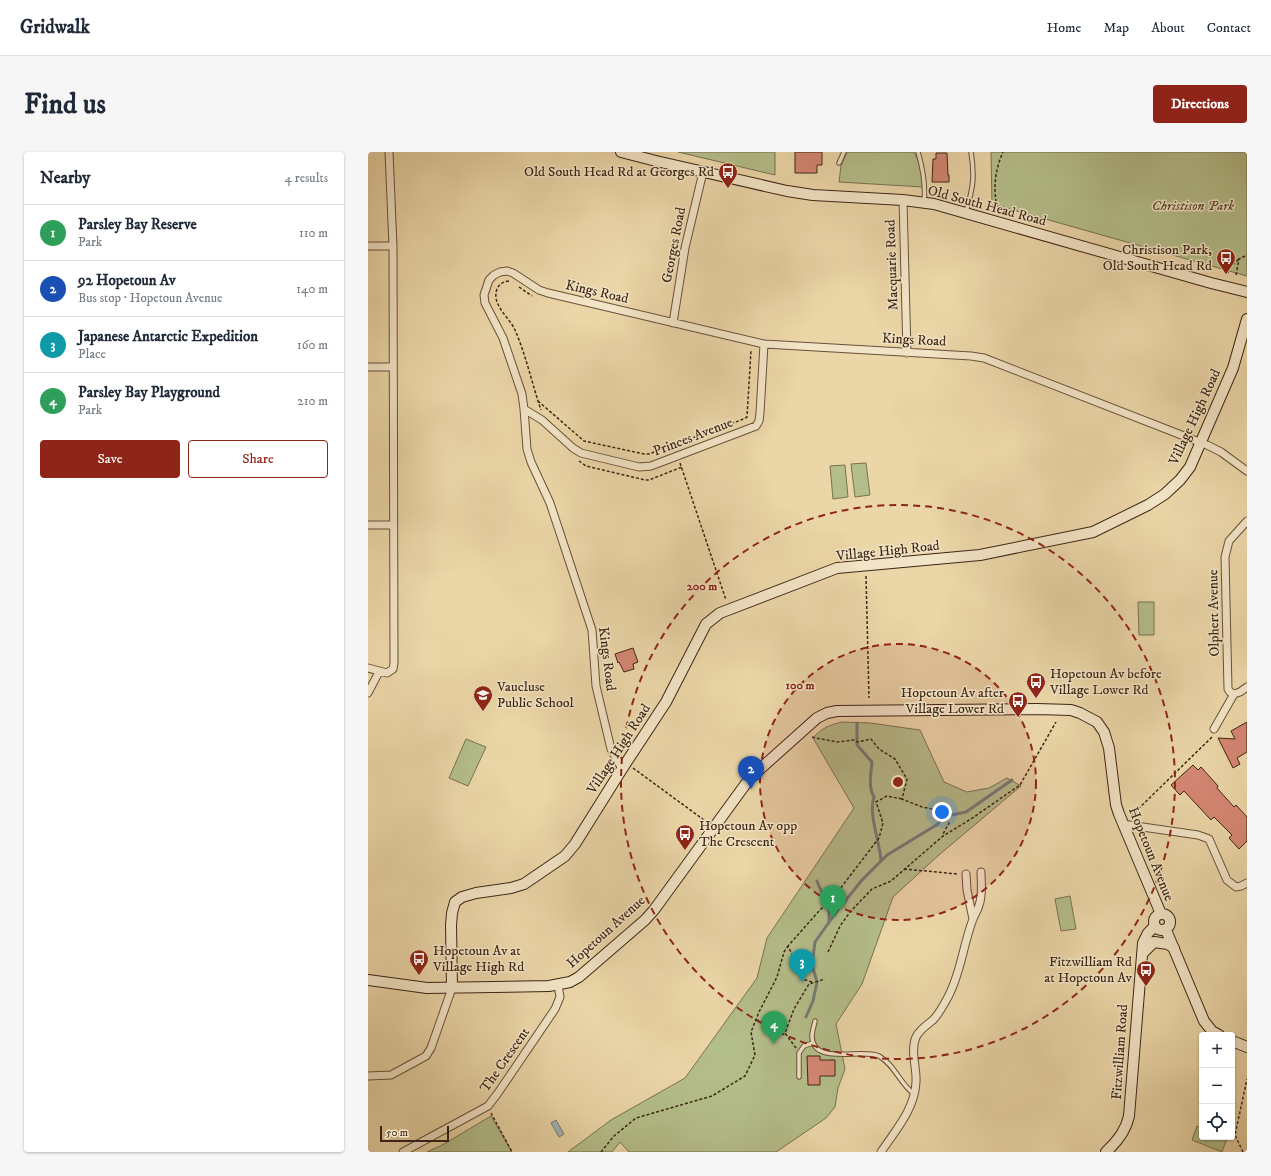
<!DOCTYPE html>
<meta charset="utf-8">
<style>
:root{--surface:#fff;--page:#f6f6f7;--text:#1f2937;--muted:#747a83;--line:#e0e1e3;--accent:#8f2418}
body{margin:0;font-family:"IM FELL DW Pica",serif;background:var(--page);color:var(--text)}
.controls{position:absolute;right:12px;bottom:12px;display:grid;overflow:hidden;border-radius:4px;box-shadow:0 1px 3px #0004}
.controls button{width:36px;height:36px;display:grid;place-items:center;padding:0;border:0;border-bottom:1px solid var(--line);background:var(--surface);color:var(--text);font:20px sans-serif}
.scale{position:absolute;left:12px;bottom:10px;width:69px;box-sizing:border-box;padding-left:4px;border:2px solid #3d2615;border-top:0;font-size:11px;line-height:14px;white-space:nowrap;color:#3d2615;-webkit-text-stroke:3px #f2e4c6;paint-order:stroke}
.you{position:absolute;left:574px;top:660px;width:14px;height:14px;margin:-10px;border:3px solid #fff;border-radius:50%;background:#1a73e8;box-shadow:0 0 0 6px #1a73e833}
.badge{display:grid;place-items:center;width:26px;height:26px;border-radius:50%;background:var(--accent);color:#fff;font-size:13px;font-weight:700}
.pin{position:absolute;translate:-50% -33px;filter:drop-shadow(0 1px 2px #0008)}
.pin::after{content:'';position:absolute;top:21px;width:14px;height:12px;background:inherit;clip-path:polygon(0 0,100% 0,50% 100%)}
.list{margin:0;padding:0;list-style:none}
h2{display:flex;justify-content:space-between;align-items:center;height:52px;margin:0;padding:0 16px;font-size:17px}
h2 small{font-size:13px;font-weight:400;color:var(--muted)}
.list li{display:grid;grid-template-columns:26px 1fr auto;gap:12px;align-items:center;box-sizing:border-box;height:56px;padding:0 16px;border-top:1px solid var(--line)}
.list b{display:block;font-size:15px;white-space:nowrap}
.list p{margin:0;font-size:13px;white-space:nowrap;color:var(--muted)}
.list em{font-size:13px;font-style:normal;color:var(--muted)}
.actions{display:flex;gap:8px;padding:12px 16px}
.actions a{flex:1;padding:9px 0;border:1px solid var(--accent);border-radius:4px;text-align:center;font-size:14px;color:var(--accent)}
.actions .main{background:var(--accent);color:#fff}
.icon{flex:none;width:22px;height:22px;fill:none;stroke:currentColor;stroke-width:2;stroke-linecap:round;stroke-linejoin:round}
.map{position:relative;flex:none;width:879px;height:1000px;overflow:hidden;border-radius:4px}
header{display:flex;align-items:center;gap:24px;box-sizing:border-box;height:56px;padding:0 20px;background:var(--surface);border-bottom:1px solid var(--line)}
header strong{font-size:19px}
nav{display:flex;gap:22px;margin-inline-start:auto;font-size:14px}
.intro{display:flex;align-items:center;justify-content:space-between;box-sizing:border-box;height:96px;padding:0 24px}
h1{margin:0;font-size:28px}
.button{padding:10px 18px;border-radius:4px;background:var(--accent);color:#fff;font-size:14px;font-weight:700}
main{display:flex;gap:24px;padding:0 24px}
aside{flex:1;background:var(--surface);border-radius:4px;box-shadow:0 1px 3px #0004}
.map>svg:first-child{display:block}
.green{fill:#b4be8a;stroke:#787250}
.water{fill:#9fb6b5;stroke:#787c75}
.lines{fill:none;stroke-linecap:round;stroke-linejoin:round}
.stream{stroke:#787c75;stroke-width:3}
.building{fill:#d58774;stroke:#3d2615}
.lane-casing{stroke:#68523a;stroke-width:5.5}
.street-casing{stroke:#68523a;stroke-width:9}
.secondary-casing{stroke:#3d2615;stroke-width:12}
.path{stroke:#3d2615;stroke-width:1.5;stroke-dasharray:3 2;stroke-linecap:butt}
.lane{stroke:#f2e4c6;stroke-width:3.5}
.street{stroke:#f2e4c6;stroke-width:7}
.secondary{stroke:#f2e4c6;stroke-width:10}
.ring{fill:none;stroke:#8f2418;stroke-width:2;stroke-dasharray:7 5}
.labels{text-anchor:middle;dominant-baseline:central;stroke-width:3;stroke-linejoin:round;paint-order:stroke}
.poi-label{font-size:14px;fill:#3d2615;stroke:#f2e4c6;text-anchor:end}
.street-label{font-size:14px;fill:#3d2615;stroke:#f2e4c6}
.park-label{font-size:14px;font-style:italic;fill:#5b4c32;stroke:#f2e4c6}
.centre{fill:#8f2418;stroke:#f2e4c6;stroke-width:2}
.ring-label{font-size:12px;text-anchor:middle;font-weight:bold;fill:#8f2418;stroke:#f2e4c6;stroke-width:3;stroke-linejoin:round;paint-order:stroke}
</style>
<header>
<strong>Gridwalk</strong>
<nav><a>Home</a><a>Map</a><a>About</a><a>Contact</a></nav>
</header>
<div class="intro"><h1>Find us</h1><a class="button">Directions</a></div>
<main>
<aside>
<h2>Nearby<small>4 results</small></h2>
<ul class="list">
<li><span class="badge" style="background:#2e9e5b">1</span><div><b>Parsley Bay Reserve</b><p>Park</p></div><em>110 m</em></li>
<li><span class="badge" style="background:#1a4fb4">2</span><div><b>92 Hopetoun Av</b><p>Bus stop · Hopetoun Avenue</p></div><em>140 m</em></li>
<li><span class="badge" style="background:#0f9aa8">3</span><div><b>Japanese Antarctic Expedition</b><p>Place</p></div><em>160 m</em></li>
<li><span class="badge" style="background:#2e9e5b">4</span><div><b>Parsley Bay Playground</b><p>Park</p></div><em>210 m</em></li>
</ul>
<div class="actions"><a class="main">Save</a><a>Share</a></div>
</aside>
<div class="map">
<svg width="879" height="1000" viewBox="0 0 879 1000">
<rect width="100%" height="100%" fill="#ebd6a8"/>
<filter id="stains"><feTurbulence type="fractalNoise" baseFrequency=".005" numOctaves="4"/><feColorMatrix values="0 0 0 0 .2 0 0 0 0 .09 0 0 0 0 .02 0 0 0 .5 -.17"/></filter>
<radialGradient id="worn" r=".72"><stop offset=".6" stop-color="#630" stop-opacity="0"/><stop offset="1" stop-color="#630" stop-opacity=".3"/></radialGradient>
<path class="green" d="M310 0H407V23Z
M479 0H546L553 15 555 35 471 30 473 14Z
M623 0H879V124L624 52Z
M498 311 502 343 487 345 483 312Z
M477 313 480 345 465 347 462 314Z
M770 450H786V483H771Z
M474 570 502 571 552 578 576 630 599 640 621 636 639 626 653 634 572 702 525 745 494 832 468 872 477 917 470 936 467 955 458 966 408 1000H261L252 990 244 1000H200L243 968 317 926 389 826 399 786 486 656 445 586C454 576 461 573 474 570Z
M98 587 118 595 100 634 81 626Z
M702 744 708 777 693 779 687 747Z
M123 964 144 1000H59L76 992Z
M829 974 834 976V985L859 986 854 1000 824 988Z"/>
<path class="water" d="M188 968 196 982 191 985 183 971Z"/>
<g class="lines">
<path class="stream" d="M489 571V593L504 610C503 621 500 636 506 645 500 662 512 690 513 709
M449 729 461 758V771
M438 865 445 849 449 830 444 813 447 790 469 759 494 728 519 703 570 672 575 665 598 660 644 628"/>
</g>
<path class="building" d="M427 0H454V13H449V21H427Z
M568 1H579L580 23H581V30H564L565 7H568Z
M265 496 270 510 265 512 266 517 256 520 251 510 250 511 247 502Z
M879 570V600L869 606 872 612 865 616 850 586 867 587 863 579Z
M825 613 830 618 833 615 850 634 849 636 866 655 868 653 879 665V689L871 697 861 686 864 683 846 665 843 668 816 639 812 643 803 633Z
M439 904H452V908H467V924H452V933H440Z"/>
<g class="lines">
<g class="lane-casing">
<path id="lane" d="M550 0C555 17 558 32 556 50
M471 11 476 0
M598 60C605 36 607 25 603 0
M447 869C446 874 444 880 444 884 444 914 494 896 511 904 527 913 532 932 546 942
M431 925V901L436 894 445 891"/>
</g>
<g class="street-casing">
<path id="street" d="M535 48 539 201
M0 94H25
M305 171 317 96 335 20
M0 215H24
M156 257 174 268 205 296 213 301 271 315 283 314 388 274 391 269 392 261 396 192
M879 369 861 389 857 405 860 537 862 540 866 542 872 540 879 535
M0 373H25
M0 516 19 521 25 517 26 511 25 94 21 0
M0 541 11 520
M846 577 866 542
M254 617 243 597 228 534 224 478 182 351 163 310 159 297 156 257 154 242 135 186 117 151 116 143 121 128 126 123 132 120 139 119 145 121 171 138 180 141 396 192 603 204 616 206 839 293 853 300 879 319
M754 672 830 683 841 687 859 728 868 735 873 734 879 731
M598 722 599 738 605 767
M0 924 23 923 58 904 63 896 84 836
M35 1000 120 954 130 941 187 857 192 845 190 833
M513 1000C527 979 547 957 548 930 549 916 542 899 548 885 552 877 558 874 565 868 571 862 576 852 580 845 593 821 595 793 605 767 607 762 610 758 611 753 615 743 613 730 613 720"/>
</g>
<g class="secondary-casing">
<path id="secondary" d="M253 0 288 9 419 39 445 43 535 48 566 52 843 131 879 140
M786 770a8 8 0 1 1 16 0a8 8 0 1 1-16 0Z
M798 778 836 869 844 879 851 883
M774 802 786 790 800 792 806 796
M0 828 59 836 181 834 202 830 211 825 277 768 286 758 382 626 449 566 459 561 469 559 669 557 703 558 712 561 729 570 736 580 741 596 748 653 751 662 793 762
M84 836 83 773 84 761 87 750 94 745 108 741 143 736 156 732 197 704 207 692 254 617 298 550 338 472 352 461 469 416 612 403 725 380 780 353 797 342 812 328 822 315 865 216 879 167
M864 889 879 895
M738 1000C749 990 758 979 761 964L775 791 780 781 787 774"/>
</g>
<path class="path" d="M629 55C625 36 627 18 635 0
M860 121 861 116 871 107
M868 123 871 107 879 103
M141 129C131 130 127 137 128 146 130 158 142 167 147 178 158 203 164 232 173 258
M151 135 164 144
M170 249 216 289 276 302H281L373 268 379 265 383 198
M211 309 218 314 277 328H281L314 315
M312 311 358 448
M498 424 501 546
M444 585 448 586 469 590 486 588 490 590 503 587 511 597 527 607 539 627 534 647 554 655 570 658 581 671 575 682
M265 616 336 668
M763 664 844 585
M536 717 590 722
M460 800 472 774 482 760 504 737 523 729 575 684 603 667 652 633 688 570
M444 830 434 827 429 813 420 794 452 758 465 746 511 686 515 671 508 650 519 644 534 647
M388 868 420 874
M428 896 417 881 426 857 441 832 457 827
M123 961 144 1000
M233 1000 246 984 268 966 344 944 377 924 387 903 383 880 391 860 409 825 416 800 420 794
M875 1000 867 983 879 927"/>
<use href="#lane" class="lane"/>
<use href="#street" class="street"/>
<use href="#secondary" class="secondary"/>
</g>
<circle cx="530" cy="630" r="138" fill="#8f2418" fill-opacity=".12"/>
<g class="ring">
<circle cx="530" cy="630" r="138"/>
<circle cx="530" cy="630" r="277"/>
</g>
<defs>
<g id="bus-pin" transform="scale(1)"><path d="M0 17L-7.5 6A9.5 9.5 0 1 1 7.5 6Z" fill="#8f2418" stroke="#f2e4c6"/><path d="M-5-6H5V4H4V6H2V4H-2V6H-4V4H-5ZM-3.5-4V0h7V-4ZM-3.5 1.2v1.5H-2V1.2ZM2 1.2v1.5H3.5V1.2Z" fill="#fff"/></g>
<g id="school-pin" transform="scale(1)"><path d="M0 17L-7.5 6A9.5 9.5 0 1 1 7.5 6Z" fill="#8f2418" stroke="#f2e4c6"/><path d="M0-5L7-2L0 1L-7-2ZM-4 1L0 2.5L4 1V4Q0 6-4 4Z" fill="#fff"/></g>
</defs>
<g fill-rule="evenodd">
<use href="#bus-pin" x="360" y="20"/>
<use href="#bus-pin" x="858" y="106"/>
<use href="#bus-pin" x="668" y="530"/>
<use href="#school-pin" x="115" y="543"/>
<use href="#bus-pin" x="650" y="549"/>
<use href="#bus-pin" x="317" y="682"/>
<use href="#bus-pin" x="51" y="807"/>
<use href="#bus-pin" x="778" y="818"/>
</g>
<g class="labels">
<g class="poi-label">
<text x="346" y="20">Old South Head Rd at Georges Rd</text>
<text x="844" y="98">Christison Park,<tspan x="844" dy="16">Old South Head Rd</tspan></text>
<text x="682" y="522" text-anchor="start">Hopetoun Av before<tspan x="682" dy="16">Village Lower Rd</tspan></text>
<text x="129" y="535" text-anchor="start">Vaucluse<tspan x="129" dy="16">Public School</tspan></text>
<text x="636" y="541">Hopetoun Av after<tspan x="636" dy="16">Village Lower Rd</tspan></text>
<text x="331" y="674" text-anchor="start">Hopetoun Av opp<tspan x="331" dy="16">The Crescent</tspan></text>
<text x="65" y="799" text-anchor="start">Hopetoun Av at<tspan x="65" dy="16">Village High Rd</tspan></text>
<text x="764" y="810">Fitzwilliam Rd<tspan x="764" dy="16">at Hopetoun Av</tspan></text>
</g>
<g class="street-label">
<text transform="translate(619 54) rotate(15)">Old South Head Road</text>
<text transform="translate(306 93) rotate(-79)">Georges Road</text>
<text transform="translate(524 113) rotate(-92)">Macquarie Road</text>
<text transform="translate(229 140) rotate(13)">Kings Road</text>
<text transform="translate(546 188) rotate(3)">Kings Road</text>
<text transform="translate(827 265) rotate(-65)">Village High Road</text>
<text transform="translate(325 285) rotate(-21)">Princes Avenue</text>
<text transform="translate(520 399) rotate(-6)">Village High Road</text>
<text transform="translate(846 461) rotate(-91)">Olphert Avenue</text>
<text transform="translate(239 507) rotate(83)">Kings Road</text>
<text transform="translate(251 597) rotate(-57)">Village High Road</text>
<text transform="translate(783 702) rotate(68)">Hopetoun Avenue</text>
<text transform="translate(238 780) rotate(-42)">Hopetoun Avenue</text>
<text transform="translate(752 900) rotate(-86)">Fitzwilliam Road</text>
<text transform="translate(137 908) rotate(-55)">The Crescent</text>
</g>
<g class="park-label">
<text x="825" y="54">Christison Park</text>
</g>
</g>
<circle cx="530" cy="630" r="6" class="centre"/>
<g class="ring-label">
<text x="334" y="438">200 m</text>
<text x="432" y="537">100 m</text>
</g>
<rect width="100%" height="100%" filter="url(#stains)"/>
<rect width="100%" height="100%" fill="url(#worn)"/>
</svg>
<div class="controls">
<button>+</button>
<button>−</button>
<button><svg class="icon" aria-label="locate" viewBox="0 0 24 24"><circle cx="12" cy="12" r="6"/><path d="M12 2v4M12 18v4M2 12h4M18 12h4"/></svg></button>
</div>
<div class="scale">50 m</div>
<div class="you"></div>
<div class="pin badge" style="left:465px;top:766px;background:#2e9e5b">1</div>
<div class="pin badge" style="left:383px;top:637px;background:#1a4fb4">2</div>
<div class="pin badge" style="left:434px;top:830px;background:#0f9aa8">3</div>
<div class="pin badge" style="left:406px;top:892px;background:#2e9e5b">4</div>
</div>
</main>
